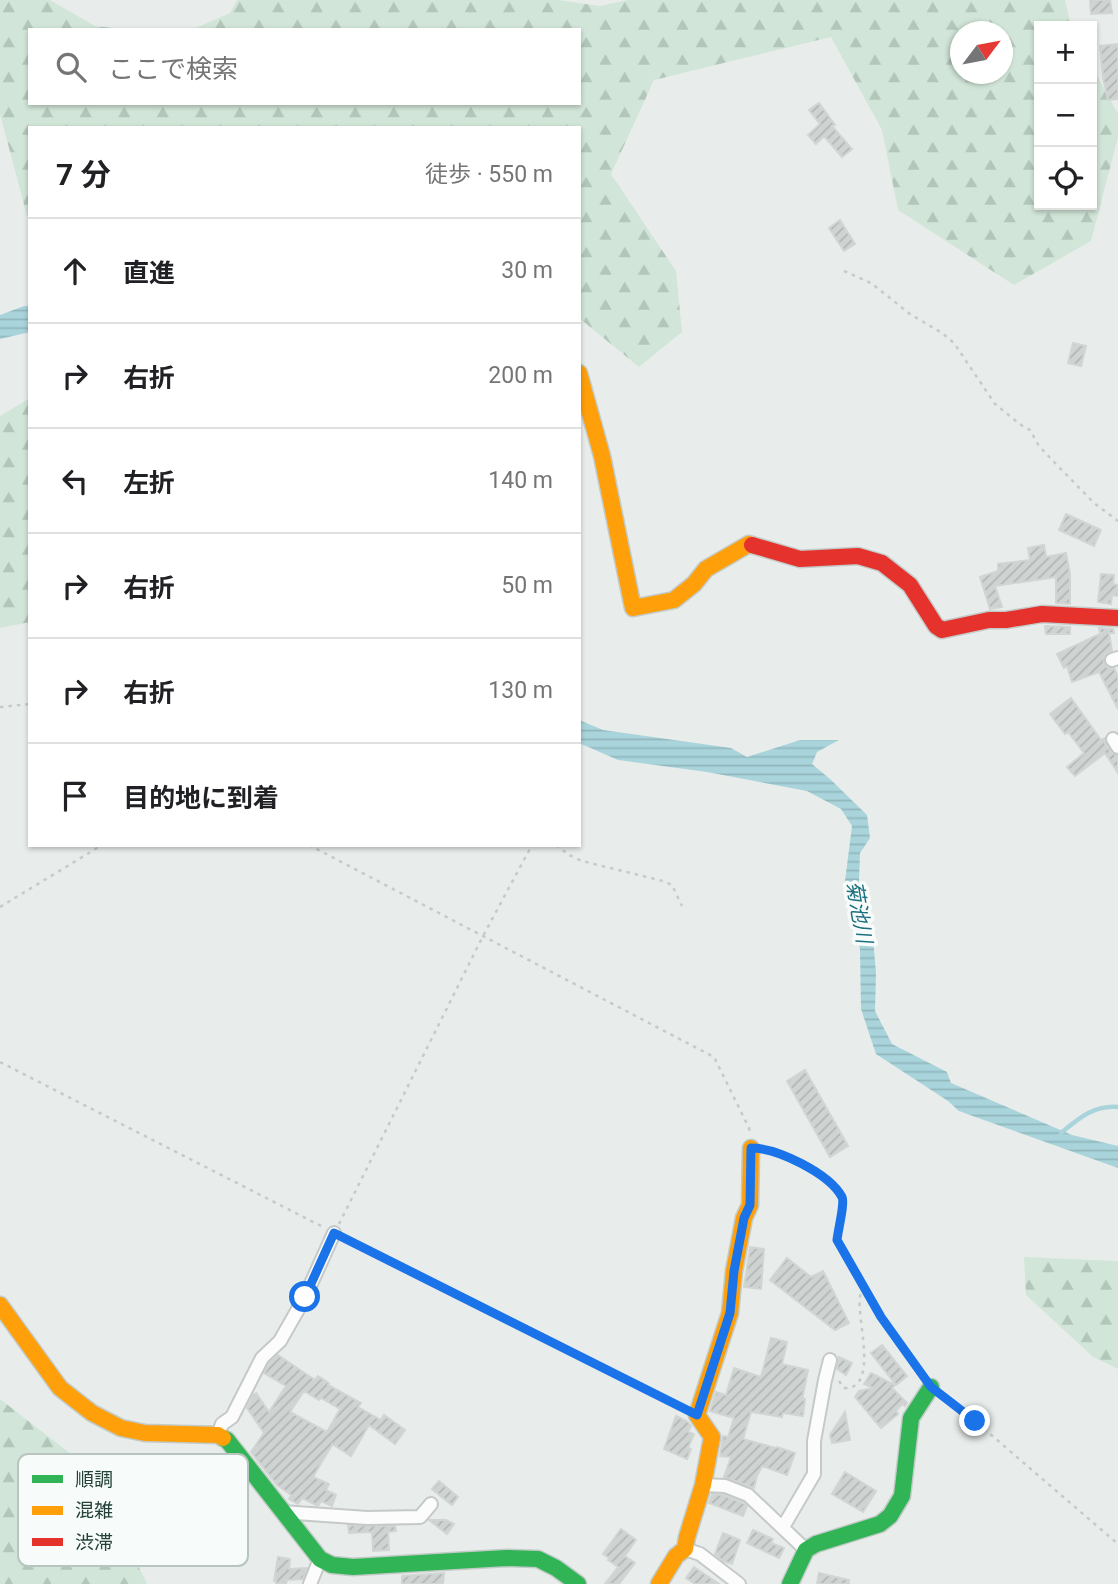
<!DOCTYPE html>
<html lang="ja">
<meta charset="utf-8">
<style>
:root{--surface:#fff;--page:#f6f6f6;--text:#202124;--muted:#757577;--line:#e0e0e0}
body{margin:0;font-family:Roboto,"Noto Sans JP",sans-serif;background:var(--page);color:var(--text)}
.controls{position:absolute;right:21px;top:21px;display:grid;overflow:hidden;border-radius:0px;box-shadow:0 2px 5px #0004}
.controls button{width:63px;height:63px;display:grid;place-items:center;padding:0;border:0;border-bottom:2px solid var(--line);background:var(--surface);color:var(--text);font:35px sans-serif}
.compass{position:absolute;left:950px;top:21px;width:63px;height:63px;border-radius:50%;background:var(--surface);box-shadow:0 2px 5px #0004;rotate:58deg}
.stop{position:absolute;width:21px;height:21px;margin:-16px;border:5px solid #1a73e8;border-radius:50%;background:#fff}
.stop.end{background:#1a73e8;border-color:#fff;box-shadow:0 2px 7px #0008}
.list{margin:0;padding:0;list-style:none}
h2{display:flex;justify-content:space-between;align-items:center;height:91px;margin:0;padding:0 28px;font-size:30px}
h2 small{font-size:23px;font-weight:400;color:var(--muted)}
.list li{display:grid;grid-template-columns:46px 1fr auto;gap:21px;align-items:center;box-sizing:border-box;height:105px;padding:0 28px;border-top:2px solid var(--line)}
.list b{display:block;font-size:26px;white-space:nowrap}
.list em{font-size:23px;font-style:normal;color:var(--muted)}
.icon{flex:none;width:38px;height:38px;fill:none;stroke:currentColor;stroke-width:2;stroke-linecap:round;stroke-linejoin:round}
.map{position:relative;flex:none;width:1118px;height:1584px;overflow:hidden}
.search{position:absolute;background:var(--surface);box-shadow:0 2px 5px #0004;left:28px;top:28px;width:553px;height:77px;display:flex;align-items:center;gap:18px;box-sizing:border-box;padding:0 24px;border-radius:0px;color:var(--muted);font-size:26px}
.panel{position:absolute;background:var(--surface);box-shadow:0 2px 5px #0004;left:28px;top:126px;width:553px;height:721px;border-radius:0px}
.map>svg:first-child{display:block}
.forest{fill:url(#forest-firs);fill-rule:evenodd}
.water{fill:url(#water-rules)}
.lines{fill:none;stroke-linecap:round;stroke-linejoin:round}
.stream{stroke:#a9d4db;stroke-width:4.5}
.building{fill:url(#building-hatch);stroke:#d1d6d4;stroke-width:2;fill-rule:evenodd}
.street-casing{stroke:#c5cac8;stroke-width:16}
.fast-casing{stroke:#c3cbc8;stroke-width:19}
.slow-casing{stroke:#c3cbc8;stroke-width:19}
.jam-casing{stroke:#c3cbc8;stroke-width:19}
.path{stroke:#c3ccca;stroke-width:2.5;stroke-dasharray:3.5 5;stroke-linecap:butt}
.street{stroke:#fcfcfc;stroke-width:12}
.fast{stroke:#30b455;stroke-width:16}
.slow{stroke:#ff9f0a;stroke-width:16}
.jam{stroke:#e5322d;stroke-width:16}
.route{stroke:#1a73e8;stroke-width:9}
.labels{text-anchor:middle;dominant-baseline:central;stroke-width:7;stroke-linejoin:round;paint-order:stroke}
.water-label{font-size:21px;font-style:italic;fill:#1c6f80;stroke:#f7fbf9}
.key{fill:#f7fbf9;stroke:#b8c4c0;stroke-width:2}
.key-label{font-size:19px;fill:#24423a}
</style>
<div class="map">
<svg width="1118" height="1584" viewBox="0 0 1118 1584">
<defs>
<pattern id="forest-firs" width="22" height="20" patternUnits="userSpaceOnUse" patternTransform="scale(1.75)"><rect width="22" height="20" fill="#d1e6d8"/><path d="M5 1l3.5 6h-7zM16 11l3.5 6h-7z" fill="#b3c6ba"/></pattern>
<pattern id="water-rules" width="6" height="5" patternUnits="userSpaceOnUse" patternTransform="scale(1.75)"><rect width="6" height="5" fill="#a9d4db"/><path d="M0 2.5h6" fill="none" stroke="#91b7bd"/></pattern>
<pattern id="building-hatch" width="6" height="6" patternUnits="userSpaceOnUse" patternTransform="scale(1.75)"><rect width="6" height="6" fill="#cfd4d2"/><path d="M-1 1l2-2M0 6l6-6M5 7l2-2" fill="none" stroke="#b2b7b5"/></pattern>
</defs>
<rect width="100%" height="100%" fill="#e8edeb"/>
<path class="forest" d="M0 0H50L95 26 132 30H30V103H579V30H191L230 13 237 0H558L600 6 628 0H1065L1071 26H1039V205H1092V66L1118 114V137L1091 241 1014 285 898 210 882 130 831 37 654 80 611 174 676 271 682 332 639 367 579 318V128H30V216H27L0 114ZM960 32H1002V74H960Z
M30 398V622L0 628V416Z
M1024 1257 1118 1261V1369L1093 1357 1026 1295Z
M0 1399 93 1471 147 1584H0Z"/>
<path class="water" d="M24 306H30V332L0 339V315Z
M579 720 603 730 731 748 747 757 800 740H839L817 752 812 764 830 779 867 815 870 838 860 853 859 882 864 909 873 939 876 973 875 1011 892 1044 947 1072 951 1083 1072 1135 1118 1146V1168L959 1111 948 1101 876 1054 861 1009 860 949 845 881 852 826 841 809 807 791 707 772 618 760 579 743Z"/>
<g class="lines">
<path class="stream" d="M1061 1133C1079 1118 1094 1105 1118 1107"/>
</g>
<path class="building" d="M1090 0H1110L1112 13 1091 14Z
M1118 44V99L1108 100 1103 78 1100 46Z
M819 103 835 125 832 126 852 149 842 157 824 136 816 144 808 135 820 124 809 110Z
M840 220 855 244 844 251 829 228Z
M1073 343 1086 346 1081 366 1068 363Z
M1066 514 1101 530 1094 546 1059 530Z
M1044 545 1046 557 1066 553 1070 574V604L1056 603V577L995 586 1002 607 990 609 980 577 998 571V564L1030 560 1028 548Z
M1101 574 1114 575 1113 584 1118 585V596L1112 595 1111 604 1098 602Z
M1045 626 1070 627V634H1046Z
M1099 628 1113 629 1114 633H1109L1112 651 1105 655 1104 662 1107 667 1114 668 1118 677V709L1099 672 1072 682 1067 666 1064 668 1057 654 1102 633H1100Z
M1071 698 1101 740 1105 738V743L1111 752 1118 756V773L1105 753 1075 776 1067 767 1084 753 1068 732 1065 734 1050 714Z
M805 1070 848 1146 830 1157 787 1081Z
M750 1247 764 1249 761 1289 744 1287Z
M787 1258 811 1277 823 1271 849 1323 835 1330 770 1280Z
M771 1338 787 1342 782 1364 808 1370 802 1400 805 1399 803 1416 783 1413 782 1417 751 1412 743 1439 776 1448 777 1447 795 1453 787 1475 762 1466 757 1476 754 1488 724 1477 731 1457 720 1456 723 1436 728 1437 734 1418 710 1411 716 1392 726 1395 734 1368 761 1377Z
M882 1345 907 1376 896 1385 871 1353Z
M278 1355 315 1380 318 1376 329 1383 328 1385 361 1403 358 1407 381 1420 384 1415 405 1430 395 1444 369 1425 351 1456 332 1444V1445L313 1477 329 1484 326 1490 336 1495 332 1506 321 1501 318 1506 302 1498 298 1504 289 1499 291 1495 277 1485 251 1452 264 1433 247 1408 253 1395 256 1393 269 1412 286 1386 264 1373 269 1363ZM304 1391 319 1400 321 1398 340 1409 327 1432 290 1412Z
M839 1357 852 1363 846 1375 837 1369Z
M871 1373 895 1385 892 1388 907 1403 905 1406 902 1404 896 1411 898 1414 881 1428 855 1397 859 1391 873 1388 864 1384Z
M845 1412 850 1440 832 1443 830 1435Z
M676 1416 688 1422 691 1426 688 1432 694 1434 688 1448 691 1449 687 1459 664 1449Z
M845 1472 876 1491 863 1512 832 1494Z
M439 1481 458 1497 452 1505 432 1489Z
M712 1494 723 1495 743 1503 747 1506 743 1516 709 1503Z
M429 1520H446L454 1524 447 1534Z
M348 1525 395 1526 396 1531 388 1532 389 1550 373 1551 372 1532 349 1533Z
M621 1529 636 1540 625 1556 635 1563 619 1584H605L618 1567 608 1560 609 1558 603 1554Z
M753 1530 773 1539 771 1543 784 1548 779 1558 747 1543Z
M723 1533 740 1540 732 1564 723 1561 715 1554Z
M278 1557 290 1559 289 1569 307 1568 303 1579 287 1580 286 1584H276V1581H274Z
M694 1567 719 1584H695L686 1578Z
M444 1573 443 1584H402V1576Z
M819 1573 849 1580V1584H817Z"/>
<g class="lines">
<g class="street-casing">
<path id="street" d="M1112 660 1118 658
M1113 739 1118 747
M218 1435 222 1424 232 1417 262 1358 280 1341 305 1297 334 1233
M703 1485 725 1486 748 1495 806 1550
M282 1512 367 1518 420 1517 431 1504
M783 1527 814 1474V1441L825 1380 830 1360
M685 1549 700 1554 739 1584
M310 1584 320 1559"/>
</g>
<g class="fast-casing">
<path id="fast" d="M223 1438 227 1440 320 1559 332 1565 353 1567 506 1558 538 1559 556 1568 578 1584
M790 1584 806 1550 816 1544 880 1524 890 1516 902 1496 911 1418 931 1387"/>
</g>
<g class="slow-casing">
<path id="slow" d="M579 373 602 456 633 608 674 600 694 584 706 569 749 544 752 545
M0 1305 60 1388 92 1413 121 1428 145 1433 218 1435 223 1438
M659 1584 676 1556 685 1549 687 1537 703 1485 712 1437 697 1415 730 1313 734 1271 744 1218 750 1205 751 1148"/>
</g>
<g class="jam-casing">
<path id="jam" d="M752 545 800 559 858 556 882 563 910 585 936 626 942 630 989 620H1006L1042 614 1118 618"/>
</g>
<path class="path" d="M844 271 871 283 910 314 942 333 954 343 995 404 1021 425 1030 430 1039 446 1055 463 1094 503 1118 521
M0 707 30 704
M309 845 714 1057 749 1128 750 1133
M556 845 569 855 582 861 663 881 672 885 682 906
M0 907 102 845
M0 1062 325 1228
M767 1150 790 1158 814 1169 833 1186 843 1198V1206L838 1227 837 1240 881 1317 923 1375
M339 1224 483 936 532 845
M346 1239 684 1409
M839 1381 844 1388C880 1390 856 1317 860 1297 861 1291 861 1292 865 1288
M944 1397 975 1421 1118 1544"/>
<use href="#street" class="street"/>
<use href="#fast" class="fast"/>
<use href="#slow" class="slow"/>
<use href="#jam" class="jam"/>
</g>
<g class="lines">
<path class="route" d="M305 1297 334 1233 697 1415 730 1313 734 1271 744 1218 750 1205 751 1148C777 1148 829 1173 842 1197 845 1203 838 1230 837 1240L881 1317 931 1387 975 1421"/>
</g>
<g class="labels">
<g class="water-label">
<text transform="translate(859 912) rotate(80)">菊池川</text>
</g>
</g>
<rect x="18" y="1454" width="230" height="112" rx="10" class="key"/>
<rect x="32" y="1475" width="31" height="8" fill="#30b455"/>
<rect x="32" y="1506" width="31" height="9" fill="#ff9f0a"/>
<rect x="32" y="1538" width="31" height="8" fill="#e5322d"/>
<g class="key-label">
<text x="75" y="1486">順調</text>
<text x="75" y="1517">混雑</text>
<text x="75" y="1549">渋滞</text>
</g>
</svg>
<div class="controls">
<button>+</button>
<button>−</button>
<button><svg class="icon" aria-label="locate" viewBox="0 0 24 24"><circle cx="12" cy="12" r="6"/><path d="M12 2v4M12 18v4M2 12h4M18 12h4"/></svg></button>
</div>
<svg class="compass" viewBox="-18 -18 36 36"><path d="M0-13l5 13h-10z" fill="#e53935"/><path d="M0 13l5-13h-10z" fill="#757577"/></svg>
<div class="stop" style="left:305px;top:1297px"></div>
<div class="stop end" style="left:975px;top:1421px"></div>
<div class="search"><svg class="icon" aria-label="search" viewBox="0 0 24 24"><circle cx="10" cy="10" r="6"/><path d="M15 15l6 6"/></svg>ここで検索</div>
<section class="panel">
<h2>7 分<small>徒歩 · 550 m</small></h2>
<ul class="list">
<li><svg class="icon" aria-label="ahead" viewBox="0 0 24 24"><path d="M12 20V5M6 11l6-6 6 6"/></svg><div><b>直進</b></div><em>30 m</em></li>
<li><svg class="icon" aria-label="right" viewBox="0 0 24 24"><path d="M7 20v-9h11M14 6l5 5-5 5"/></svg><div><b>右折</b></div><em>200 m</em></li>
<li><svg class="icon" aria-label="left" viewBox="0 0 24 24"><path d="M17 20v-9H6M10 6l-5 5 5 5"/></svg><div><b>左折</b></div><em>140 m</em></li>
<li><svg class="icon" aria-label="right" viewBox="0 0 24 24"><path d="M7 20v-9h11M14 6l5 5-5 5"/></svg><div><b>右折</b></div><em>50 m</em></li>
<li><svg class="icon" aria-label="right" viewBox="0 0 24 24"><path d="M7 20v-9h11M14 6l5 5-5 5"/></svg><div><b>右折</b></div><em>130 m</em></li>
<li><svg class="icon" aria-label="arrive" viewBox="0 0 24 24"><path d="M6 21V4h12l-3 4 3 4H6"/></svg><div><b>目的地に到着</b></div></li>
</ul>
</section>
</div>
